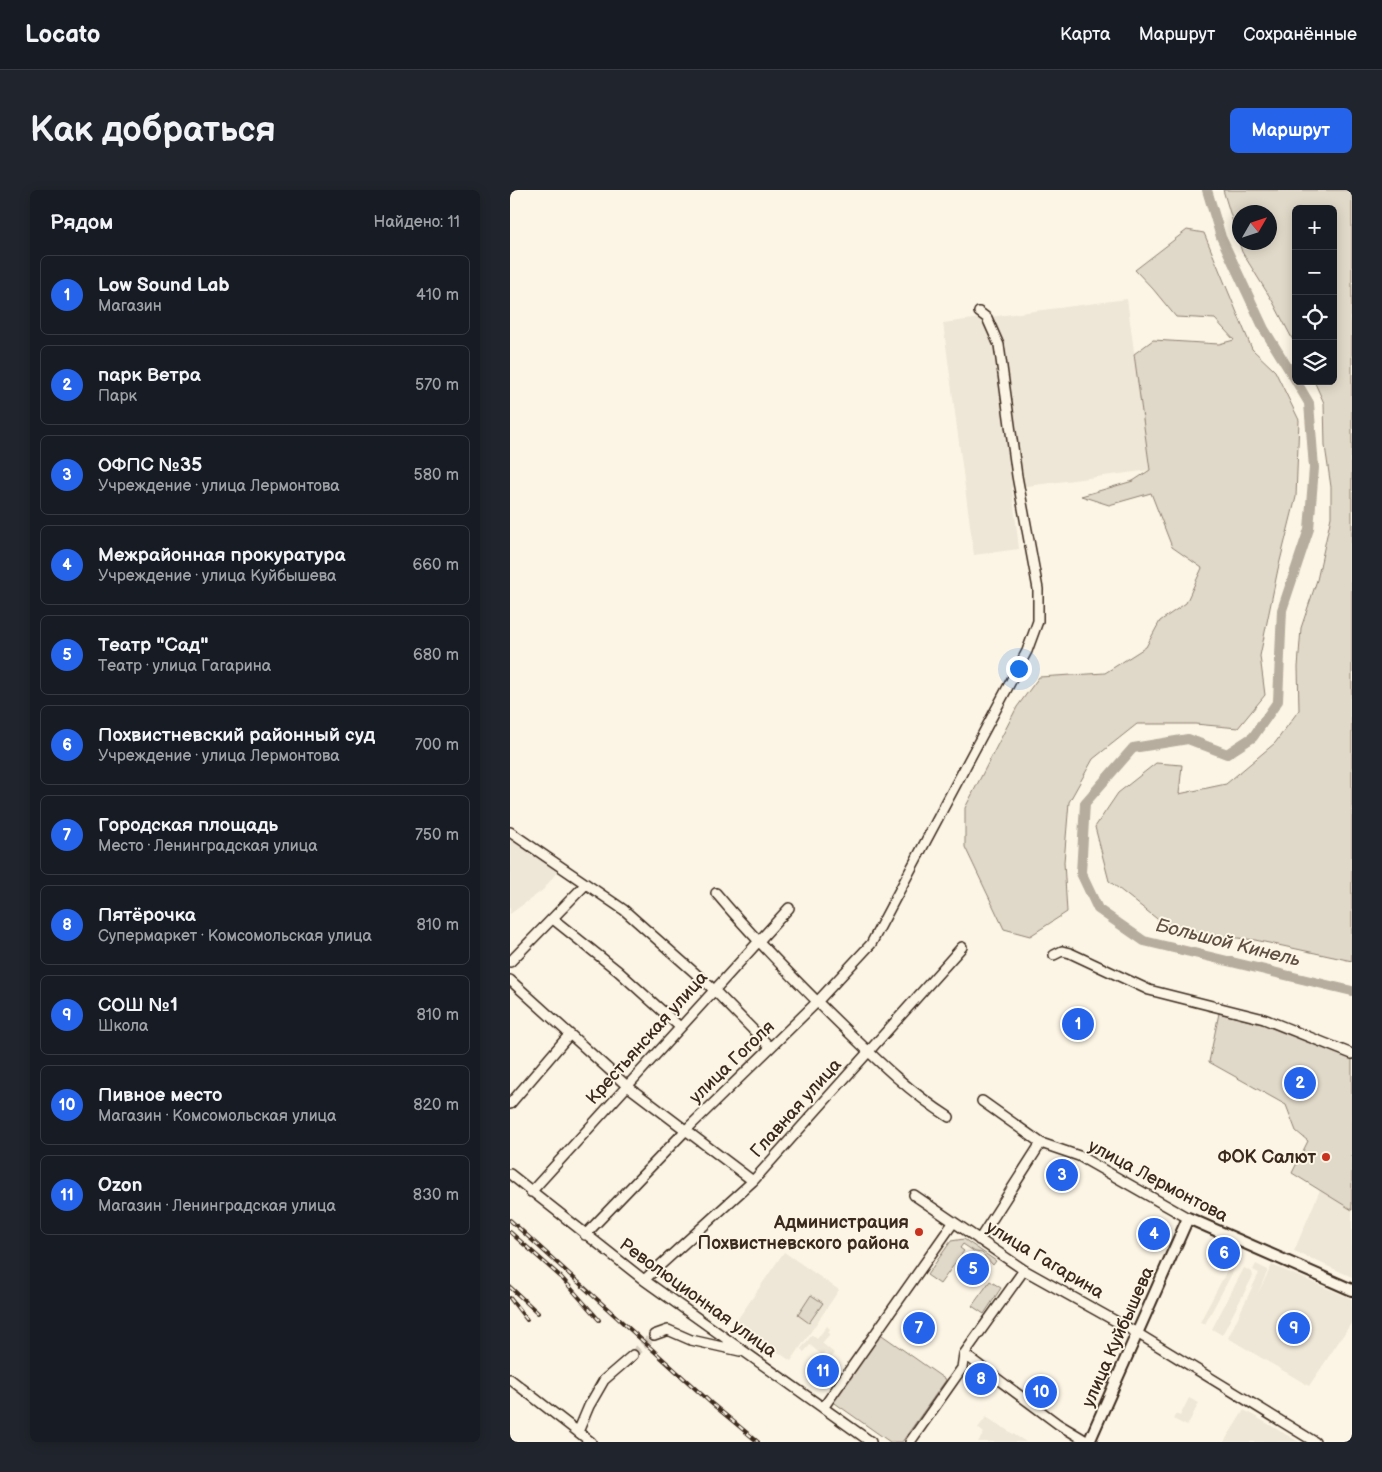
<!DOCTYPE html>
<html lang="ru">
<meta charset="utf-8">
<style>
:root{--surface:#171b24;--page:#20242c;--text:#f1f3f6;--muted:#9ea1a6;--line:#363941;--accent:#2563eb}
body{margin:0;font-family:"Balsamiq Sans",sans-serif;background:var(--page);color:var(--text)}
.controls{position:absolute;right:15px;top:15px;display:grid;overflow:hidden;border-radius:8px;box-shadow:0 2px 12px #0003}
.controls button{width:45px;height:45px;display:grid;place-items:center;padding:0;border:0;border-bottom:1px solid var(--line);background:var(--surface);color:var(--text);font:25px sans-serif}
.compass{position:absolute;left:722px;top:15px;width:45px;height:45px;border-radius:50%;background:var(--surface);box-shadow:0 2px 12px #0003;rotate:51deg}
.you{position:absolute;left:508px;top:478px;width:18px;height:18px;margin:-12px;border:4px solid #fff;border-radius:50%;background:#1a73e8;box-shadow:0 0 0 8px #1a73e833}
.badge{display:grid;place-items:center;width:32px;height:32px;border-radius:50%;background:var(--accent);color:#fff;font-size:16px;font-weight:700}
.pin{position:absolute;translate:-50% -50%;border:2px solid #fff;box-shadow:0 1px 5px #0006}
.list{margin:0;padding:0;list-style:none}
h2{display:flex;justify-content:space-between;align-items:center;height:65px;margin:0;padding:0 20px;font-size:21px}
h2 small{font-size:16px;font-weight:400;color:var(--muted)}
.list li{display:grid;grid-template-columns:32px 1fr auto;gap:15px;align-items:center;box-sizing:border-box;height:80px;margin:0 10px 10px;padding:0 10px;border:1px solid var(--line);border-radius:8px}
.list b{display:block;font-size:19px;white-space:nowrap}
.list p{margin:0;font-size:16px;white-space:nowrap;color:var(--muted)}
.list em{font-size:16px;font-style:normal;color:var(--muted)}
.icon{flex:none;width:28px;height:28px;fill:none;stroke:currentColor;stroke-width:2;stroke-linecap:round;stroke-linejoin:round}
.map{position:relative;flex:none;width:842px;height:1252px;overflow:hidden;border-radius:8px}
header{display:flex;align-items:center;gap:30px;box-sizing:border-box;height:70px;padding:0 25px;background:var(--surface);border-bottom:1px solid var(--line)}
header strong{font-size:24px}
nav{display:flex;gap:28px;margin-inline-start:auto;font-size:18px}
.intro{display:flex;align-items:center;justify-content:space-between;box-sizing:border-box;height:120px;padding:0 30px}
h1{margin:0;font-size:35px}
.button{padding:12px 22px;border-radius:8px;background:var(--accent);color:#fff;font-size:18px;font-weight:700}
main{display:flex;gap:30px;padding:0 30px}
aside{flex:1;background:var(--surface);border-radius:8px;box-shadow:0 2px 12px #0003}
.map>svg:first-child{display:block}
.built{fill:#eee6d6}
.green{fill:#e0d8c8;stroke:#8e8173;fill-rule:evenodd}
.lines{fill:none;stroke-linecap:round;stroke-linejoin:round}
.river{stroke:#b7ad9e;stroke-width:10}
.minor-tunnel{stroke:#d5ccbd;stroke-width:9;stroke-dasharray:9 4.5;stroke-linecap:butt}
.minor-casing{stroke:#3b2a1e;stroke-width:12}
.major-casing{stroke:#3b2a1e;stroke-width:14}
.minor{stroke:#fcf5e5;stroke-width:9}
.major{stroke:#fcf5e5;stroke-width:10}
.rail-casing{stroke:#3b2a1e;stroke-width:4}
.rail{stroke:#fcf5e5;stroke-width:2;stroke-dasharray:5.5;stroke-linecap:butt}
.poi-dot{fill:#c8321e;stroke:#fcf5e5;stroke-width:2}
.labels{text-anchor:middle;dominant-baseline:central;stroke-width:4;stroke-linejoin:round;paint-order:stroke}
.street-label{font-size:18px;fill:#3b2a1e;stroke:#fcf5e5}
.poi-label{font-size:18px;font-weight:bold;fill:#3b2a1e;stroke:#fcf5e5;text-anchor:end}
.water-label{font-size:19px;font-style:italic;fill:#605144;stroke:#fcf5e5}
</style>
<header>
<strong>Locato</strong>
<nav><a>Карта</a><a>Маршрут</a><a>Сохранённые</a></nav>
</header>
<div class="intro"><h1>Как добраться</h1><a class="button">Маршрут</a></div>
<main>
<aside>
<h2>Рядом<small>Найдено: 11</small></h2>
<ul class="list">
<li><span class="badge">1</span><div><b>Low Sound Lab</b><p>Магазин</p></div><em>410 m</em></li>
<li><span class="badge">2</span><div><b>парк Ветра</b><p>Парк</p></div><em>570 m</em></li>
<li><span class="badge">3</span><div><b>ОФПС №35</b><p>Учреждение · улица Лермонтова</p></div><em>580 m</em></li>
<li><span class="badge">4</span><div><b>Межрайонная прокуратура</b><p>Учреждение · улица Куйбышева</p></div><em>660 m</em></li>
<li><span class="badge">5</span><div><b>Театр &quot;Сад&quot;</b><p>Театр · улица Гагарина</p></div><em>680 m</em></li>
<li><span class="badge">6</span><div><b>Похвистневский районный суд</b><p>Учреждение · улица Лермонтова</p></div><em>700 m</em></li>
<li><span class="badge">7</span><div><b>Городская площадь</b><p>Место · Ленинградская улица</p></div><em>750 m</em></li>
<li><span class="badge">8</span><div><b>Пятёрочка</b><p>Супермаркет · Комсомольская улица</p></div><em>810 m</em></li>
<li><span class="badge">9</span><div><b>СОШ №1</b><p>Школа</p></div><em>810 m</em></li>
<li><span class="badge">10</span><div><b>Пивное место</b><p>Магазин · Комсомольская улица</p></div><em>820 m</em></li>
<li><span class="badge">11</span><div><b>Ozon</b><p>Магазин · Ленинградская улица</p></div><em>830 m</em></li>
</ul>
</aside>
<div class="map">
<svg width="842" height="1252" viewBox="0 0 842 1252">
<rect width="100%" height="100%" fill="#fcf5e5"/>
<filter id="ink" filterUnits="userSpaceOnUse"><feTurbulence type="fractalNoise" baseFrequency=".02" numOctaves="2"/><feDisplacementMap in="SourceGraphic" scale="10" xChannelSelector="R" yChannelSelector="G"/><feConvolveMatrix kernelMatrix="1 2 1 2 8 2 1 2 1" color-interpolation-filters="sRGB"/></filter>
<g filter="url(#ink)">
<path class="built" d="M617 109 640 280 502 298 509 359 464 365 433 133Z
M0 645 47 682 33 700 0 724Z
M810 1000 842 1019V1087L784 1061Z
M274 1062 329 1100 281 1171 225 1133Z
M721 1073 726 1076 695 1134 690 1132Z
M746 1074 758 1080 747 1105 762 1075 842 1109V1132L799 1196 718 1148 749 1083 743 1080Z
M734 1078 742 1082 743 1086 712 1145 702 1139Z
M317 1136 320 1139 318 1142 320 1144 312 1153 324 1163 321 1167 315 1162 312 1165 300 1155 294 1162 291 1159 302 1145 307 1149Z
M679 1208 689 1213 677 1236 663 1229 666 1224 670 1226Z
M734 1220 789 1252H714Z
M476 1227 516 1252H468L474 1243 468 1238Z"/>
<path class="green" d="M713 0H842V771L745 750 684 743 651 732 599 691 585 637 608 603 646 573 672 575 669 604 716 594 765 553 789 520 788 477 791 438 807 390 821 327V297L815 256 814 213 804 191H823V19H786V156L763 112 732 62ZM729 22H759V52H729Z
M677 40 694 43 742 159 765 181 789 230 786 307 768 379 750 466 755 505 728 538 685 534H627L583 569 559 612 554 672 557 722 520 746 494 739 455 657V618L507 517 529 487 595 483 636 457 650 431 676 413 692 378 662 357 641 303 599 315 571 306 623 291 640 280 624 164 643 150 709 154 724 150 705 129 666 127 643 99 625 80Z
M709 823 764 837 842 869V1020L782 983 798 951 786 941 776 915 699 872Z
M454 1049 486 1071 483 1075 472 1063 465 1062 453 1054 450 1058 454 1061 430 1094 417 1085 441 1051Z
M480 1091 491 1098 474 1124 462 1116Z
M301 1105 313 1113 299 1133 288 1125Z
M369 1143 436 1190 392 1252H380L322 1211Z"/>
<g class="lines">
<path class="river" d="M697 0 711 47 754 139 786 191
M786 191 799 213 804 278 799 339 772 420 768 511 743 547 717 564 678 549 623 558 575 613 571 683 588 719 634 751 842 801"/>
<path class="minor-tunnel" d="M123 1165 144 1145"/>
<g class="minor-casing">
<path id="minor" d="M0 642 114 720 203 799 260 857
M206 703C245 750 288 793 332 836 367 870 398 901 439 927
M43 729 108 781 170 837
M544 765 552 761 560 763 639 800 754 829 842 864
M0 772 75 695
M0 790 116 895 243 991
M472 911 531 953 569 966 678 1028
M0 914 59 845
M0 984 134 1090 361 1252
M21 1002 279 718
M404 1005 514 1080 627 1143 805 1252
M75 1045 176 940 307 812 361 754 517 461 528 431V399L507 286 489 155 477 128 469 122
M469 1050 531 953
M134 1090 243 991 452 757
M144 1145 158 1140 181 1150 230 1161
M454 1164 548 1234 578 1252
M0 1189 81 1252
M313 1218 443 1033
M68 1242 79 1216 94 1190 123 1165
M400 1252 452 1178 454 1164 514 1080"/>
</g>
<g class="major-casing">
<path id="major" d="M579 1252 678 1028 842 1100"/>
</g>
<use href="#minor" class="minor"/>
<use href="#major" class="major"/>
<g class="rail-casing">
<path id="rail" d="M0 1030 201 1213 248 1252
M0 1042 51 1087 89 1130
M0 1097 28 1123
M0 1108 17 1130"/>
</g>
<use href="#rail" class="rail"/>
</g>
</g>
<g class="poi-dot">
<circle cx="816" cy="967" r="5"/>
<circle cx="409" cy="1042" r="5"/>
</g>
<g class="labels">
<g class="street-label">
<text transform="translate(137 848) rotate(-48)">Крестьянская улица</text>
<text transform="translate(222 872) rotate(-44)">улица Гоголя</text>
<text transform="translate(286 918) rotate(-48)">Главная улица</text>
<text transform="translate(648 991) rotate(28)">улица Лермонтова</text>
<text transform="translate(535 1070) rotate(31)">улица Гагарина</text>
<text transform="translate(188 1108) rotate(36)">Революционная улица</text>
<text transform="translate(608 1147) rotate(-66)">улица Куйбышева</text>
</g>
<g class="poi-label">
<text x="806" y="967">ФОК Салют</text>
<text x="399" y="1032">Администрация<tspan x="399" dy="21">Похвистневского района</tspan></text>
</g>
<g class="water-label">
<text transform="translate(718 753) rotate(14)">Большой Кинель</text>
</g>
</g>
</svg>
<div class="controls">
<button>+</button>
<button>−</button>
<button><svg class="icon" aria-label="locate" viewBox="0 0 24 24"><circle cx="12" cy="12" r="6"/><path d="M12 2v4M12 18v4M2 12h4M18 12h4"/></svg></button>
<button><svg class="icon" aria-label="layers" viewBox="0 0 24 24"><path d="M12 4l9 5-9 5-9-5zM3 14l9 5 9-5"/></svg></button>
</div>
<svg class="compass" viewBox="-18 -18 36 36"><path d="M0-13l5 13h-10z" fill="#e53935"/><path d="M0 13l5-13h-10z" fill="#9ea1a6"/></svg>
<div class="you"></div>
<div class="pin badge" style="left:568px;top:834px">1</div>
<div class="pin badge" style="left:790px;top:893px">2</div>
<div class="pin badge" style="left:552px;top:985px">3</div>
<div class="pin badge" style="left:644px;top:1044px">4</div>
<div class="pin badge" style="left:463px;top:1079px">5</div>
<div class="pin badge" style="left:714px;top:1063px">6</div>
<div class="pin badge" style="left:409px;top:1138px">7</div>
<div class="pin badge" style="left:471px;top:1189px">8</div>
<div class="pin badge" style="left:784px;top:1138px">9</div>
<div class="pin badge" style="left:531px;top:1202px">10</div>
<div class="pin badge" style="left:313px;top:1181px">11</div>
</div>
</main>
